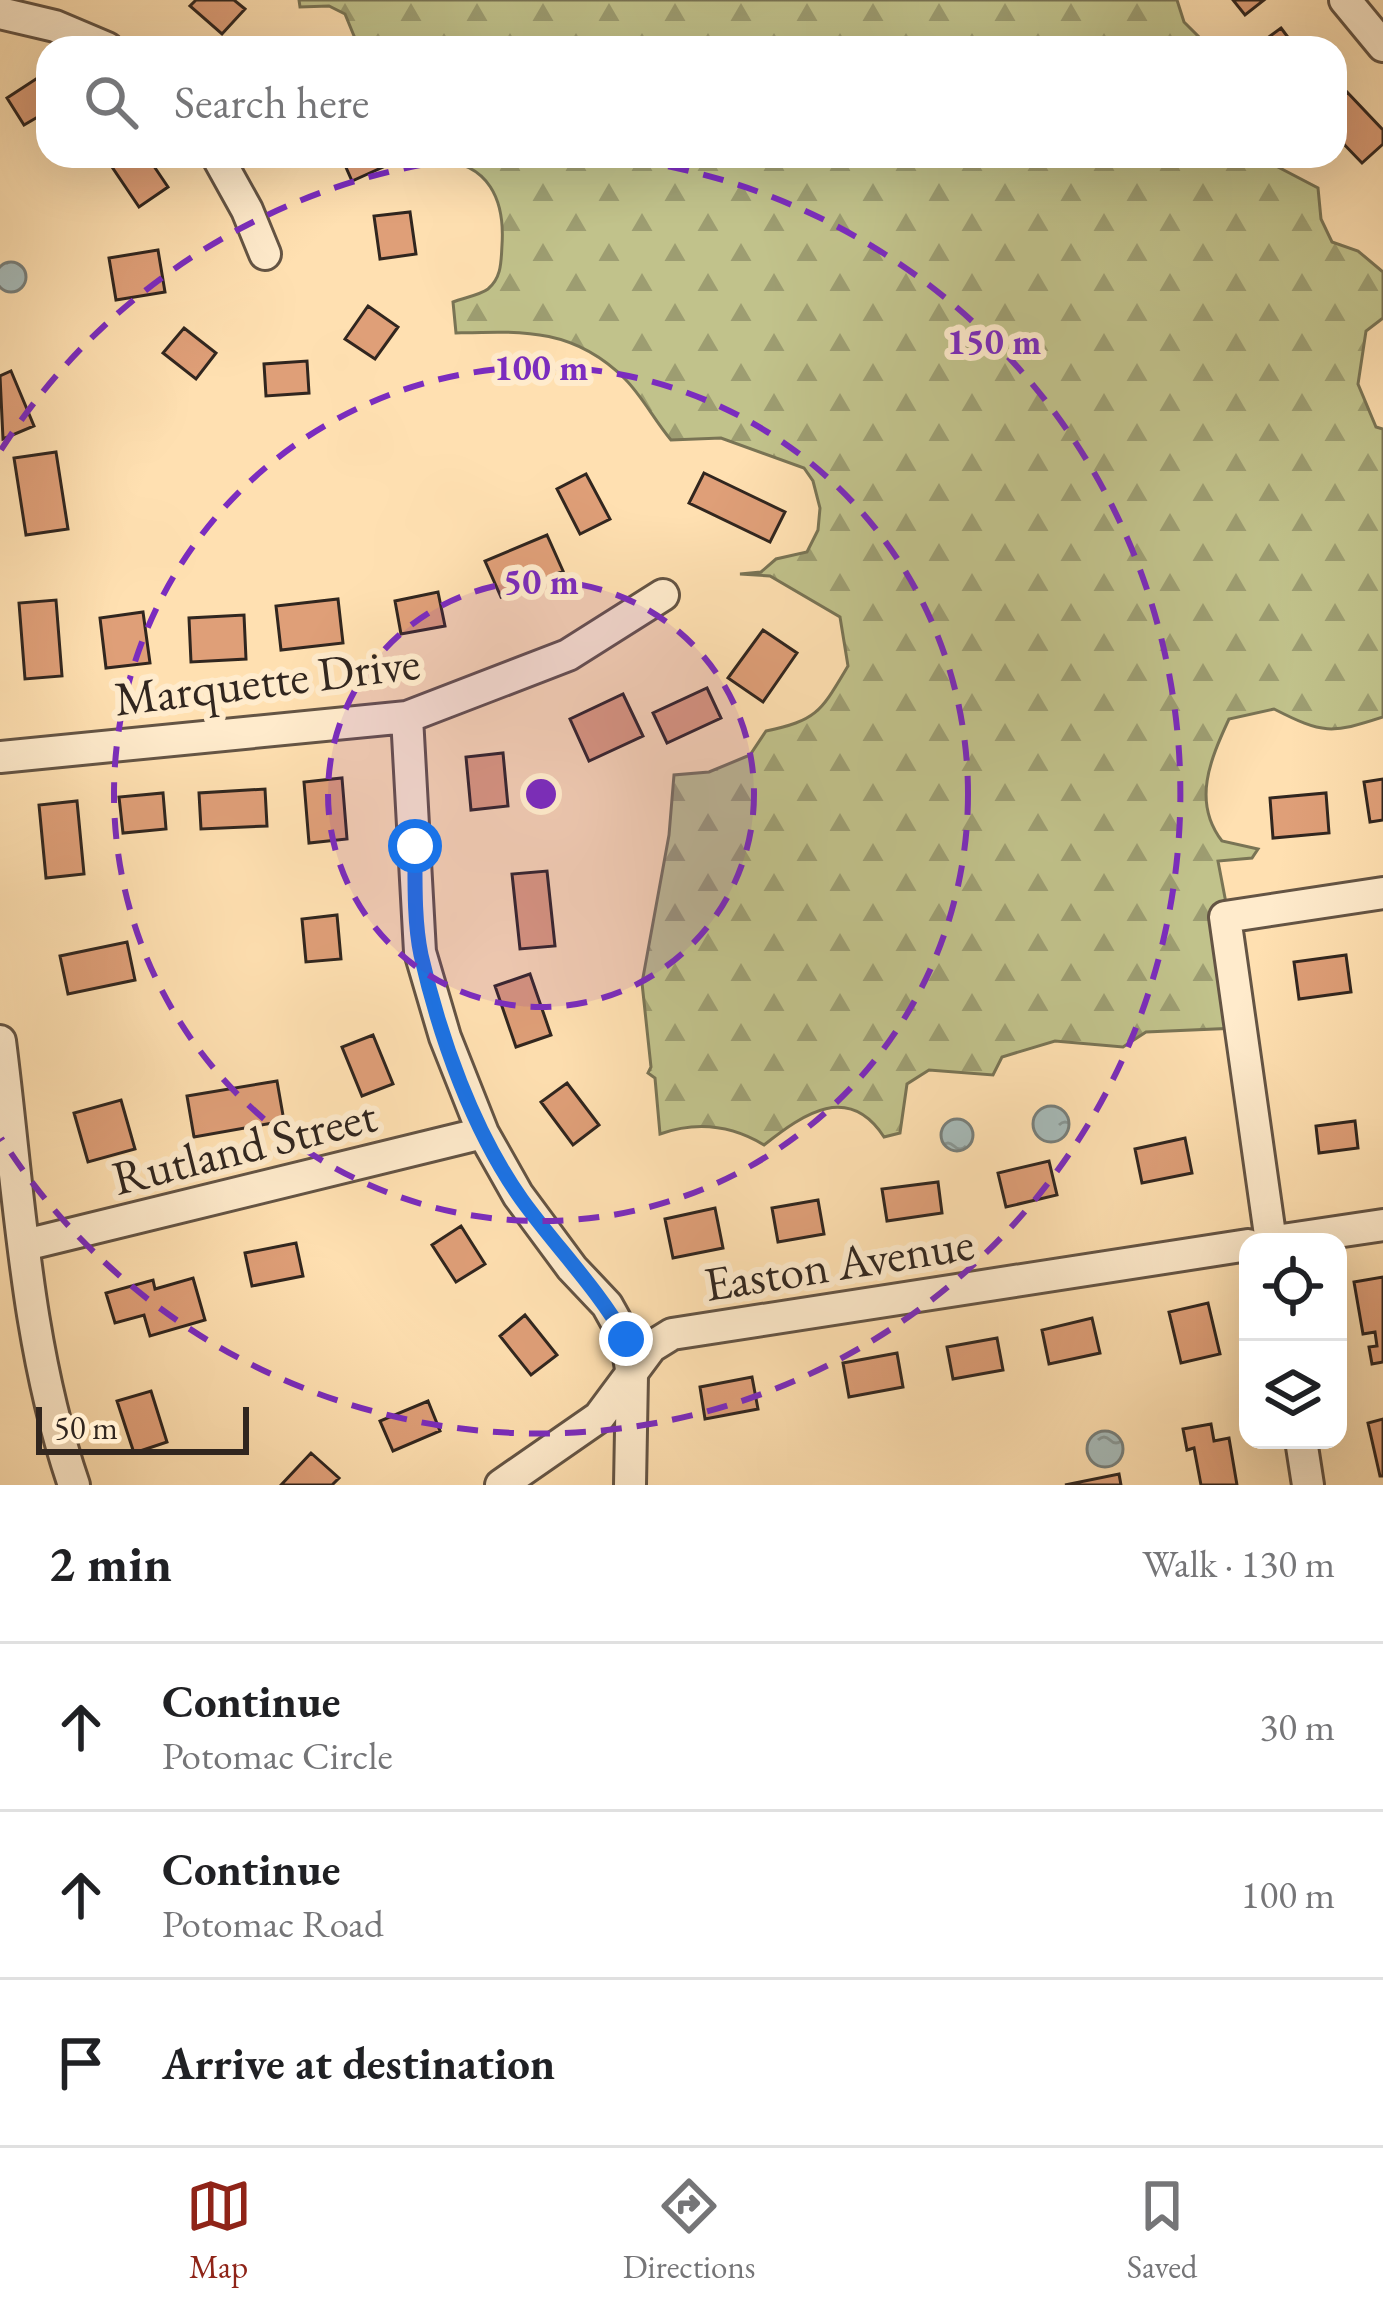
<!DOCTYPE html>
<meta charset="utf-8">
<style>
:root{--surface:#fff;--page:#f6f6f6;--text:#202124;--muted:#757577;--line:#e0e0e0;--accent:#8f2418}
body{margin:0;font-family:"EB Garamond",serif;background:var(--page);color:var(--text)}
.controls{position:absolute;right:36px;bottom:36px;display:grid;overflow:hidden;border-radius:24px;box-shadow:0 12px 48px #0002}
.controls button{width:108px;height:108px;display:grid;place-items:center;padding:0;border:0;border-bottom:3px solid var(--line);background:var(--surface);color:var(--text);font:60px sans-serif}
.scale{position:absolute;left:36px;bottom:30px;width:213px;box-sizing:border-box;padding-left:12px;border:6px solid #31261f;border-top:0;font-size:33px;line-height:42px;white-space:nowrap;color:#31261f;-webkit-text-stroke:9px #ffebcc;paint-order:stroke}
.stop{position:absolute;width:36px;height:36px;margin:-27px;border:9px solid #1a73e8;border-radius:50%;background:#fff}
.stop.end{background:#1a73e8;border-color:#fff;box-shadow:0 3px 12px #0008}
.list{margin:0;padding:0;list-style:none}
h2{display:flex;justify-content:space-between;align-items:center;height:156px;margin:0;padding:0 48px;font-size:51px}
h2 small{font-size:39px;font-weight:400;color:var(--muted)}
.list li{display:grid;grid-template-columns:78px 1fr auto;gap:36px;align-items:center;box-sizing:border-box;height:168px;padding:0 48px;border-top:3px solid var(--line)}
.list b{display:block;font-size:45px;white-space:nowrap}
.list p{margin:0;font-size:39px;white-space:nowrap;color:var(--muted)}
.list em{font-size:39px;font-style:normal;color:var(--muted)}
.icon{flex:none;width:66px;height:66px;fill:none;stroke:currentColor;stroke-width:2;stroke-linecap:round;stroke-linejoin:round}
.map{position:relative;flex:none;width:1383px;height:1485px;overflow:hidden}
.search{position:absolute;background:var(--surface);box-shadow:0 12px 48px #0002;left:36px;right:36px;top:36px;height:132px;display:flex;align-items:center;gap:30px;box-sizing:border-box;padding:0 42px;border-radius:36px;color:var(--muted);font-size:45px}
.sheet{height:660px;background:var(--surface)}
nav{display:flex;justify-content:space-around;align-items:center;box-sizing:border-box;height:168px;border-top:3px solid var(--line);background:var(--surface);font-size:33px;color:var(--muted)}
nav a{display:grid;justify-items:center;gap:6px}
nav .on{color:var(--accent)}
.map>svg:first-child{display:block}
.forest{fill:url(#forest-firs);stroke:#797455;stroke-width:3}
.water{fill:url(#water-ripples);stroke:#777f7b;stroke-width:3}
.building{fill:#df9f78;stroke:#31261f;stroke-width:3}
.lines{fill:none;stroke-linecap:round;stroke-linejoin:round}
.minor-casing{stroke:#645444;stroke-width:36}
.minor{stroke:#ffebcc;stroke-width:30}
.route{stroke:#1a73e8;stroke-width:15}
.ring{fill:none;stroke:#7b2cbf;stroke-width:6;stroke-dasharray:21 15}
.labels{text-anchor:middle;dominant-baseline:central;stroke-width:12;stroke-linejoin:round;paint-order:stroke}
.street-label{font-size:48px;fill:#31261f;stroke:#ffebcc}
.centre{fill:#7b2cbf;stroke:#ffebcc;stroke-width:6}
.ring-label{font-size:36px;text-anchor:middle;font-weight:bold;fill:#7b2cbf;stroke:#ffebcc;stroke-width:12;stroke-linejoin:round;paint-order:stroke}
</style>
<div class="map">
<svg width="1383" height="1485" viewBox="0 0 1383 1485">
<defs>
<pattern id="forest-firs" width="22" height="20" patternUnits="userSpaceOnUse" patternTransform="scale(3)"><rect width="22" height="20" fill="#c1c28b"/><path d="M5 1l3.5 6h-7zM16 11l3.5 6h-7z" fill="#9d9d71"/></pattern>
<pattern id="water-ripples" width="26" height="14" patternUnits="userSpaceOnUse" patternTransform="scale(3)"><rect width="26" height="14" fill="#a6bab8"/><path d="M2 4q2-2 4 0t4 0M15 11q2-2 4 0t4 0" fill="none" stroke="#889795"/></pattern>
</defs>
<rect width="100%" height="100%" fill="#ffe0b1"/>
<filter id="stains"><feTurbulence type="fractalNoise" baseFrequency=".00167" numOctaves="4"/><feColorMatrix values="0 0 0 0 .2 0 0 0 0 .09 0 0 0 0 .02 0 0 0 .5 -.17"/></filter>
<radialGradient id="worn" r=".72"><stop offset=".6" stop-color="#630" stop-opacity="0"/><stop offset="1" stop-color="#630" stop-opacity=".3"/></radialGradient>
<path class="forest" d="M299 0H1177L1184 22 1201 39 1202 48H359L345 14 329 6 300 7Z
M437 156H1275L1278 167 1318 188 1321 219 1332 242 1358 251 1383 272V318L1366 331 1358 384 1376 427 1383 429V717C1331 734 1323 734 1274 709L1229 719C1210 760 1192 802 1222 841L1258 849 1252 858 1218 861 1226 903 1237 1028 1146 1032 1123 1047 1055 1041 1002 1057 993 1075 929 1070 907 1084 900 1133 884 1137C849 1083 804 1113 764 1145 731 1125 697 1121 660 1134L655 1078 648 1073 651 1067 642 983 669 835 674 775 709 772 750 755 766 731C818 720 821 711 848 666L840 617 770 576 740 574 761 572 776 559 807 552 818 530 820 508 813 481 804 468 721 438 671 440C655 421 642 396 625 379 574 328 523 331 456 333L453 302C463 298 480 295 488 289 502 277 501 261 502 245 505 200 489 163 438 160Z"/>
<path class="water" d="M-4 277a15 15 0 1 1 30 0a15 15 0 1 1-30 0Z
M1033 1124a18 18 0 1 1 36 0a18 18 0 1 1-36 0Z
M941 1135a16 16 0 1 1 32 0a16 16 0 1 1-32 0Z
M1087 1449a18 18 0 1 1 36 0a18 18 0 1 1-36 0Z"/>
<path class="building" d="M196 0H234L245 9 222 34 190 6Z
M1233 0H1264L1245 15Z
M1281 28 1296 48H1254Z
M39 77 48 91V111L24 125 7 98Z
M1347 92 1383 130V144L1362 163 1335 135V103Z
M110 156H147L168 187 139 207 106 158Z
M341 156H378L383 167 352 181Z
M410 212 416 254 380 259 374 216Z
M158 250 165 292 116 300 109 258Z
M368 306 398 327 375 359 345 339Z
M184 328 216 353 196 379 163 353Z
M307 361 309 393 266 396 264 364Z
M11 371 34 426 3 439 0 376Z
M56 452 68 529 26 535 14 458Z
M704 473 785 512 770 542 689 503Z
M586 474 610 519 580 534 557 489Z
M547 535 563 571 501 597 485 561Z
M438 592 445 626 401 634 395 601Z
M338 599 343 643 281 650 276 606Z
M56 600 62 676 25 679 19 603Z
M143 612 150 663 106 668 100 618Z
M244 615 246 659 191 662 189 618Z
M763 630 797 653 763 702 728 678Z
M707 688 721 718 667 743 653 713Z
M623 694 643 736 589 761 570 719Z
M503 753 508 806 471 810 466 757Z
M342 778 347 839 309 843 304 782Z
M1383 779V820L1370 822 1364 782Z
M265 789 267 826 201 829 199 793Z
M163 793 166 829 123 833 119 797Z
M1326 793 1329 833 1273 838 1270 798Z
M77 801 84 874 46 878 39 805Z
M547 871 555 946 520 949 512 874Z
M337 915 341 959 306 962 302 919Z
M127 942 135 980 68 994 60 956Z
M1346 955 1351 992 1299 999 1294 962Z
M530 974 551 1035 516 1047 495 986Z
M373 1035 393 1084 362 1096 342 1047Z
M277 1081 284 1121 194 1137 187 1096Z
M567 1083 599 1125 573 1145 541 1102Z
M121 1100 135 1149 88 1162 74 1113Z
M1355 1121 1358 1148 1319 1153 1316 1126Z
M1185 1138 1192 1173 1142 1183 1135 1149Z
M1049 1161 1057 1195 1006 1207 998 1173Z
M938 1182 942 1213 887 1221 882 1189Z
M818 1200 824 1234 778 1242 772 1208Z
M715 1208 723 1248 673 1258 665 1219Z
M461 1226 485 1264 456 1282 432 1245Z
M296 1243 303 1276 252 1286 245 1253Z
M1383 1277V1362L1372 1364 1369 1347 1377 1346 1375 1332 1363 1334 1354 1282Z
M193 1278 205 1320 150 1336 144 1315 115 1323 106 1293 153 1280 155 1289Z
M1208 1303 1220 1354 1181 1363 1169 1312Z
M525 1315 557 1355 531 1375 500 1336Z
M1092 1318 1100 1353 1049 1364 1042 1330Z
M997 1338 1003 1370 953 1379 947 1347Z
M897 1353 903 1387 849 1397 843 1363Z
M752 1377 758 1409 705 1419 700 1387Z
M151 1391 167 1442 134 1453 117 1401Z
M428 1401 440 1431 393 1451 380 1421Z
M1383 1419V1476H1380L1368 1423Z
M1211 1424 1214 1441 1229 1438 1237 1485H1201L1194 1448 1187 1450 1183 1429Z
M311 1453 339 1478 332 1485H281Z
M1119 1474 1121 1485H1065Z"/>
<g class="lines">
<g class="minor-casing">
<path id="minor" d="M1345 0 1383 46
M0 13 55 26 107 48
M217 156 247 210 265 254
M407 717 420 952 445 1037 483 1133 518 1195 572 1268 607 1305 626 1339 632 1375 630 1485
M0 757 407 717 568 655 663 595
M0 1041C19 1189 25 1343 74 1485
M1269 1242 1383 1225
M1271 1242 1225 917 1383 893
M25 1245 483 1133
M1301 1440 1308 1485
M501 1485 599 1417 651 1347 672 1334 1248 1245"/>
</g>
<use href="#minor" class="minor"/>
</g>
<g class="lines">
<path class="route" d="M415 846C415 881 414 922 421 955 440 1038 473 1131 522 1200 556 1247 598 1289 626 1339"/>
</g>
<circle cx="541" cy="794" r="213" fill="#7b2cbf" fill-opacity=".12"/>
<g class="ring">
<circle cx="541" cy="794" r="213"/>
<circle cx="541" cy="794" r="427"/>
<path d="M1 450A640 640 0 0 1 485 156M597 156A640 640 0 1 1 1 1138"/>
</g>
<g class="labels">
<g class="street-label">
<text transform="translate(267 680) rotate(-7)">Marquette Drive</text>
<text transform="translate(244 1146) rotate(-14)">Rutland Street</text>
<text transform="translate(839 1263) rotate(-9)">Easton Avenue</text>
</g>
</g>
<circle cx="541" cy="794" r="18" class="centre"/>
<g class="ring-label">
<text x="994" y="354">150 m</text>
<text x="541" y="380">100 m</text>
<text x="541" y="594">50 m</text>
</g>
<rect width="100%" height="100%" filter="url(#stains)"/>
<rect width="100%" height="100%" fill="url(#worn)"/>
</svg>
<div class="controls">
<button><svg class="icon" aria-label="locate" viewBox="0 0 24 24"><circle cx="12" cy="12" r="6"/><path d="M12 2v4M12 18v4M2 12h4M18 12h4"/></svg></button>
<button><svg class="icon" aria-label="layers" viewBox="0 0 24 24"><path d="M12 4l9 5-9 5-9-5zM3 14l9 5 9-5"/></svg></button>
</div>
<div class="scale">50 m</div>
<div class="stop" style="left:415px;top:846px"></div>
<div class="stop end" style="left:626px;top:1339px"></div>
<div class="search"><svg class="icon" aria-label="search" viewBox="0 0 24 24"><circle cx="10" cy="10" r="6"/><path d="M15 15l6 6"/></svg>Search here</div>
</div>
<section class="sheet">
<h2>2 min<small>Walk · 130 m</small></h2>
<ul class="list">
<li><svg class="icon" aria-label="ahead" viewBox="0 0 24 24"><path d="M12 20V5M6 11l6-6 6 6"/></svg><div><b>Continue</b><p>Potomac Circle</p></div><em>30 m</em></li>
<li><svg class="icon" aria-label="ahead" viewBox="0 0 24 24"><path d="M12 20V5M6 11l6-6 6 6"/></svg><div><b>Continue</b><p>Potomac Road</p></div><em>100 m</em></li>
<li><svg class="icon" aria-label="arrive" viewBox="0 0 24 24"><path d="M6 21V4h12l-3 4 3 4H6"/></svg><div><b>Arrive at destination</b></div></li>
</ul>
</section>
<nav>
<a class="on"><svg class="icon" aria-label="map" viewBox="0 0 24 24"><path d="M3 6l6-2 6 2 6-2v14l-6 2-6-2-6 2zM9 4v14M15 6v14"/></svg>Map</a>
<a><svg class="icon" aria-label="directions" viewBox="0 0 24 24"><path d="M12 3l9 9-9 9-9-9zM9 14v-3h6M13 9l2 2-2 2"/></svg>Directions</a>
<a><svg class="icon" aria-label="saved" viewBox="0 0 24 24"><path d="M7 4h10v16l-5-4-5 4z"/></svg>Saved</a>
</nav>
